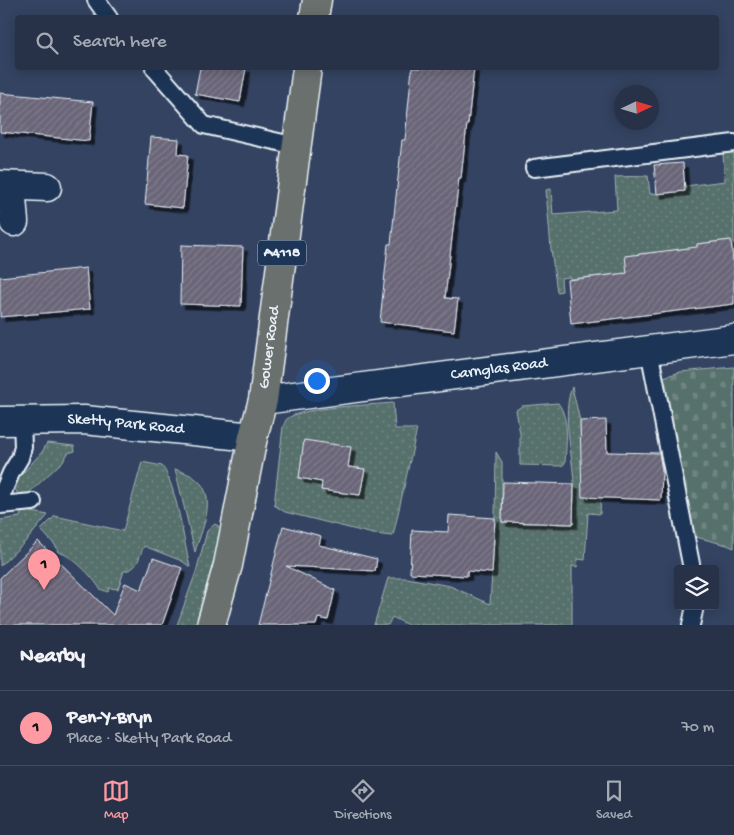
<!DOCTYPE html>
<meta charset="utf-8">
<style>
:root{--surface:#273249;--page:#2f3a50;--text:#f1f3f6;--muted:#a4aab4;--line:#434d61;--accent:#ff9aa2}
body{margin:0;font-family:"Gochi Hand",sans-serif;background:var(--page);color:var(--text)}
.controls{position:absolute;right:15px;bottom:15px;display:grid;overflow:hidden;border-radius:5px;box-shadow:0 2px 12px #0003}
.controls button{width:45px;height:45px;display:grid;place-items:center;padding:0;border:0;border-bottom:1px solid var(--line);background:var(--surface);color:var(--text);font:25px sans-serif}
.compass{position:absolute;left:614px;top:85px;width:45px;height:45px;border-radius:50%;background:var(--surface);box-shadow:0 2px 12px #0003;rotate:86deg}
.you{position:absolute;left:316px;top:380px;width:18px;height:18px;margin:-12px;border:4px solid #fff;border-radius:50%;background:#1a73e8;box-shadow:0 0 0 8px #1a73e833}
.badge{display:grid;place-items:center;width:32px;height:32px;border-radius:50%;background:var(--accent);color:#111;font-size:16px;font-weight:700}
.pin{position:absolute;translate:-50% -41px;filter:drop-shadow(0 1px 2px #0008)}
.pin::after{content:'';position:absolute;top:26px;width:18px;height:15px;background:inherit;clip-path:polygon(0 0,100% 0,50% 100%)}
.list{margin:0;padding:0;list-style:none}
h2{display:flex;justify-content:space-between;align-items:center;height:65px;margin:0;padding:0 20px;font-size:21px}
h2 small{font-size:16px;font-weight:400;color:var(--muted)}
.list li{display:grid;grid-template-columns:32px 1fr auto;gap:15px;align-items:center;box-sizing:border-box;height:75px;padding:0 20px;border-top:1px solid var(--line)}
.list b{display:block;font-size:19px;white-space:nowrap}
.list p{margin:0;font-size:16px;white-space:nowrap;color:var(--muted)}
.list em{font-size:16px;font-style:normal;color:var(--muted)}
.icon{flex:none;width:28px;height:28px;fill:none;stroke:currentColor;stroke-width:2;stroke-linecap:round;stroke-linejoin:round}
.map{position:relative;flex:none;width:734px;height:625px;overflow:hidden}
.search{position:absolute;background:var(--surface);box-shadow:0 2px 12px #0003;left:15px;right:15px;top:15px;height:55px;display:flex;align-items:center;gap:12px;box-sizing:border-box;padding:0 18px;border-radius:5px;color:var(--muted);font-size:19px}
.sheet{height:140px;background:var(--surface)}
nav{display:flex;justify-content:space-around;align-items:center;box-sizing:border-box;height:70px;border-top:1px solid var(--line);background:var(--surface);font-size:14px;color:var(--muted)}
nav a{display:grid;justify-items:center;gap:2px}
nav .on{color:var(--accent)}
.map>svg:first-child{display:block}
.green{fill:url(#green-dots);stroke:#a0b0b2;fill-rule:evenodd}
.cemetery{fill:url(#cemetery-stones);stroke:#a0b0b2}
.building{fill:url(#building-hatch);stroke:#e8f1f8;filter:url(#shadow)}
.lines{fill:none;stroke-linecap:round;stroke-linejoin:round}
.lane-casing{stroke:#e8f1f8;stroke-width:20}
.street-casing{stroke:#e8f1f8;stroke-width:31}
.secondary-casing{stroke:#e8f1f8;stroke-width:31}
.primary-casing{stroke:#e8f1f8;stroke-width:31}
.lane{stroke:#1d3557;stroke-width:16}
.street{stroke:#1d3557;stroke-width:28}
.secondary{stroke:#1d3557;stroke-width:28}
.primary{stroke:#6a706d;stroke-width:28}
.labels{text-anchor:middle;dominant-baseline:central;stroke-width:5;stroke-linejoin:round;paint-order:stroke}
.shield{fill:#1d3557;stroke:#abb9c8;stroke-width:1}
.shield-label{font-size:15px;font-weight:bold;fill:#e8f1f8}
.street-label{font-size:16px;fill:#e8f1f8;stroke:#1d3557}
</style>
<div class="map">
<svg width="734" height="625" viewBox="0 0 734 625">
<defs>
<pattern id="green-dots" width="8" height="8" patternUnits="userSpaceOnUse" patternTransform="scale(1.25)"><rect width="8" height="8" fill="#57706c"/><path d="M2 2h.1M6 6h.1" fill="none" stroke="#6f8582" stroke-width="1.8" stroke-linecap="round"/></pattern>
<pattern id="cemetery-stones" width="16" height="16" patternUnits="userSpaceOnUse" patternTransform="scale(1.25)"><rect width="16" height="16" fill="#57706c"/><path d="M2 7V4a2 2 0 0 1 4 0v3zM10 15v-3a2 2 0 0 1 4 0v3z" fill="#6f8582"/></pattern>
<pattern id="building-hatch" width="6" height="6" patternUnits="userSpaceOnUse" patternTransform="scale(1.25)"><rect width="6" height="6" fill="#6a6578"/><path d="M-1 1l2-2M0 6l6-6M5 7l2-2" fill="none" stroke="#7f7c8c"/></pattern>
<filter id="shadow"><feDropShadow dx="4.5" dy="4.5" stdDeviation="0" flood-color="#0009"/></filter>
</defs>
<rect width="100%" height="100%" fill="#344361"/>
<filter id="ink" filterUnits="userSpaceOnUse"><feTurbulence type="fractalNoise" baseFrequency=".02" numOctaves="2"/><feDisplacementMap in="SourceGraphic" scale="10" xChannelSelector="R" yChannelSelector="G"/><feConvolveMatrix kernelMatrix="1 2 1 2 8 2 1 2 1" color-interpolation-filters="sRGB"/></filter>
<g filter="url(#ink)">
<path class="green" d="M734 152V261H733L730 240 697 244 700 267 687 248 668 251 670 267 656 252 625 256 628 277 618 274 570 279V277L561 278 562 291 557 292 551 249 546 190 551 189 553 215 617 210 615 177 648 176 650 194 685 191V186L725 181 723 154Z
M572 387 580 421 581 450H603L600 514 588 513 585 560 578 559 577 567 572 566V625H408L392 617 388 625H374L388 578H407L450 586 490 604 495 518 496 452 502 462V522L573 524C573 510 575 497 574 484 573 455 561 414 572 387Z
M393 403 395 429H417L393 536 373 534 285 512 274 505 283 426C284 425 286 419 287 419 299 407 373 405 393 403ZM304 440 348 467 365 469 360 495 321 490 322 482 299 478Z
M558 403C570 419 566 444 565 463L562 466 520 465V434L516 410 522 406Z
M47 443 74 446 75 451 68 453 64 460 28 494 19 495 14 488V483L42 452Z
M142 462 162 466C176 484 184 542 190 567L182 561 144 546C138 558 139 569 124 571L118 589 109 588 108 592 100 589C93 577 72 555 58 552L56 546 41 530 55 516 123 531Z
M175 469C182 472 191 474 196 479 219 496 201 531 195 552Z
M22 510 48 515 27 540 0 566V520L20 517Z
M215 524 222 528 216 553 195 625H177L196 572 207 531Z"/>
<path class="cemetery" d="M734 367V548L727 545 692 536 657 379 680 372Z"/>
<path class="building" d="M200 68H246L240 102 195 94Z
M412 68H474L468 124H467L461 178H459L445 298 458 299 454 331 380 322 388 244H391L402 140H405Z
M0 93 93 102 89 141 0 132Z
M151 137 179 139 178 154 188 155 183 208 145 204Z
M683 163 685 191 657 194 654 165Z
M731 240 733 261H734V304L571 324 567 280 627 273 625 256 697 247V244Z
M181 245 243 247 241 306 180 304Z
M86 268 90 309 0 317V277Z
M606 420 607 452 659 453 662 470 661 500 582 497 580 421Z
M304 440 351 447 348 467 365 469 360 495 321 490 322 482 299 478Z
M503 482 574 484 573 524 502 522Z
M449 515 495 518 492 573 467 571V576L410 573 412 530 448 532Z
M283 526 321 536 319 545 377 559 375 571 286 566 335 590 328 620 318 618 316 625H258Z
M38 541 113 615 125 583 141 590 153 558 182 568 162 625H0V578Z"/>
<g class="lines">
<g class="lane-casing">
<path id="lane" d="M96 0 109 18
M154 68 204 125 296 146
M534 168 734 143
M649 350 692 569
M0 499 11 473 20 458 23 447 22 421
M0 505 33 502
M691 625 695 606"/>
</g>
<g class="street-casing">
<g id="street">
<path d="M0 185 47 187"/>
<path d="M11 186 14 222"/>
<path id="s1" d="M263 400 734 339"/>
</g>
</g>
<g class="secondary-casing">
<g id="secondary">
<path id="s2" d="M0 421 84 420 253 437"/>
</g>
</g>
<g class="primary-casing">
<g id="primary">
<path d="M314 18 317 0"/>
<path id="s3" d="M211 625 228 565 253 437 263 400 307 68"/>
</g>
</g>
<use href="#lane" class="lane"/>
<use href="#street" class="street"/>
<use href="#secondary" class="secondary"/>
<use href="#primary" class="primary"/>
</g>
</g>
<g class="labels">
<rect class="shield" x="258" y="240.5" width="48" height="25" rx="4"/>
<g class="shield-label">
<text x="282" y="253">A4118</text>
</g>
<g class="street-label">
<text stroke="none"><textPath href="#s3" startOffset="284">Gower Road</textPath></text>
<text stroke="none"><textPath href="#s1" startOffset="238">Carnglas Road</textPath></text>
<text stroke="none"><textPath href="#s2" startOffset="126">Sketty Park Road</textPath></text>
</g>
</g>
</svg>
<div class="controls">
<button><svg class="icon" aria-label="layers" viewBox="0 0 24 24"><path d="M12 4l9 5-9 5-9-5zM3 14l9 5 9-5"/></svg></button>
</div>
<svg class="compass" viewBox="-18 -18 36 36"><path d="M0-13l5 13h-10z" fill="#e53935"/><path d="M0 13l5-13h-10z" fill="#a4aab4"/></svg>
<div class="you"></div>
<div class="pin badge" style="left:44px;top:590px">1</div>
<div class="search"><svg class="icon" aria-label="search" viewBox="0 0 24 24"><circle cx="10" cy="10" r="6"/><path d="M15 15l6 6"/></svg>Search here</div>
</div>
<section class="sheet">
<h2>Nearby<small></small></h2>
<ul class="list">
<li><span class="badge">1</span><div><b>Pen-Y-Bryn</b><p>Place · Sketty Park Road</p></div><em>70 m</em></li>
</ul>
</section>
<nav>
<a class="on"><svg class="icon" aria-label="map" viewBox="0 0 24 24"><path d="M3 6l6-2 6 2 6-2v14l-6 2-6-2-6 2zM9 4v14M15 6v14"/></svg>Map</a>
<a><svg class="icon" aria-label="directions" viewBox="0 0 24 24"><path d="M12 3l9 9-9 9-9-9zM9 14v-3h6M13 9l2 2-2 2"/></svg>Directions</a>
<a><svg class="icon" aria-label="saved" viewBox="0 0 24 24"><path d="M7 4h10v16l-5-4-5 4z"/></svg>Saved</a>
</nav>
